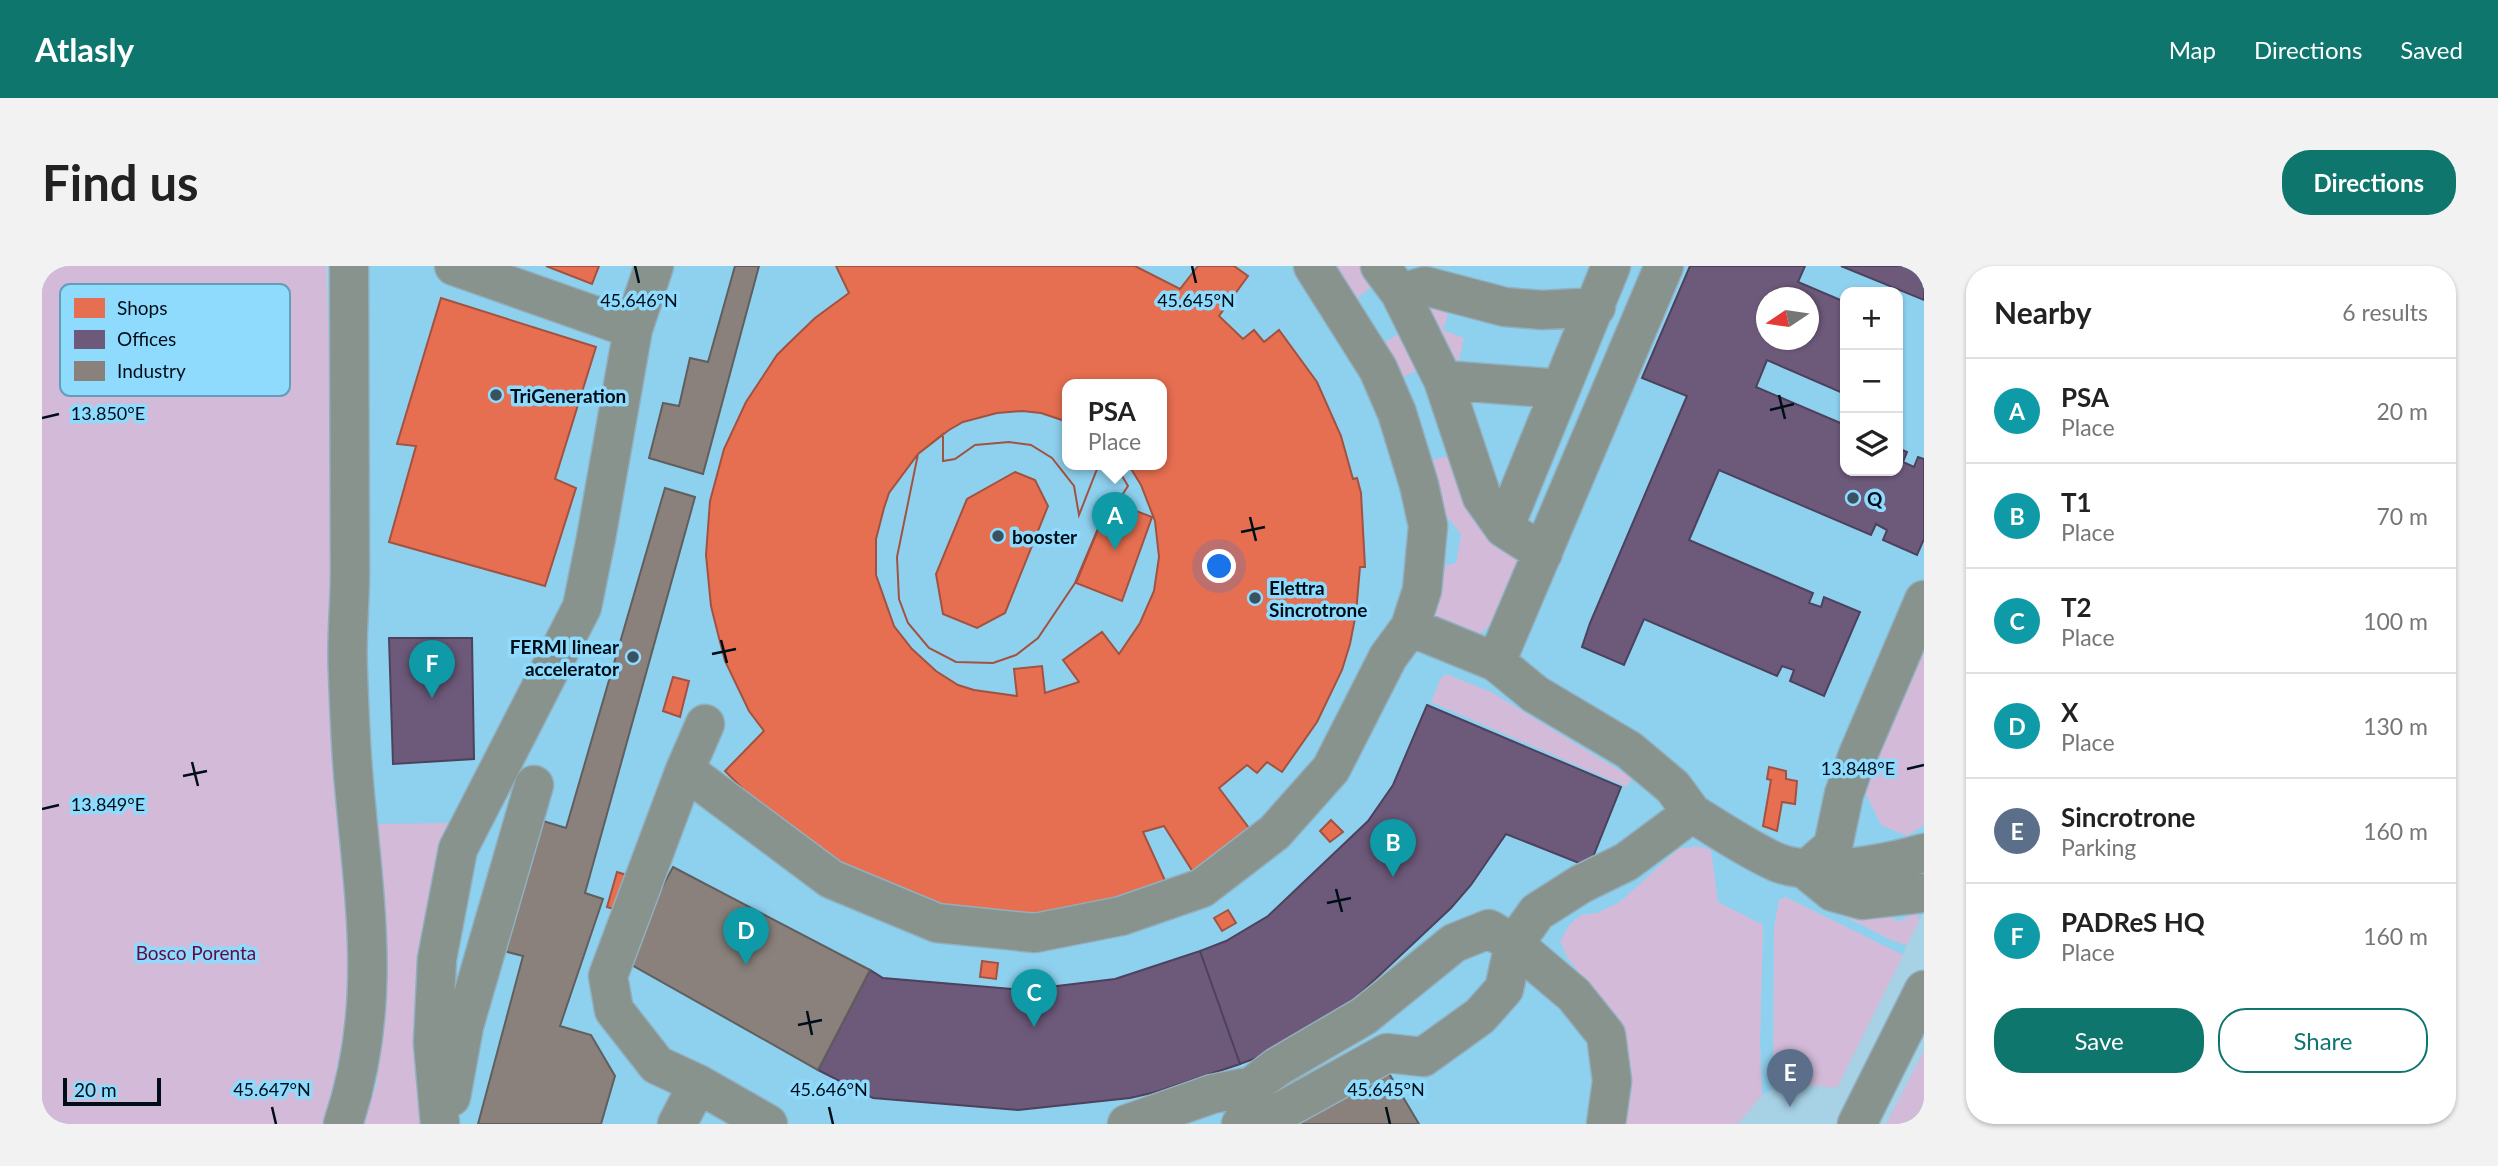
<!DOCTYPE html>
<meta charset="utf-8">
<style>
:root{--surface:#fff;--page:#f2f2f2;--text:#222;--muted:#767676;--line:#e0e0e0;--accent:#0f766e}
body{margin:0;font-family:Lato,sans-serif;background:var(--page);color:var(--text)}
.controls{position:absolute;right:21px;top:21px;display:grid;overflow:hidden;border-radius:14px;box-shadow:0 2px 5px #0004}
.controls button{width:63px;height:63px;display:grid;place-items:center;padding:0;border:0;border-bottom:2px solid var(--line);background:var(--surface);color:var(--text);font:35px sans-serif}
.compass{position:absolute;left:1714px;top:21px;width:63px;height:63px;border-radius:50%;background:var(--surface);box-shadow:0 2px 5px #0004;rotate:257deg}
.scale{position:absolute;left:21px;bottom:18px;width:98px;box-sizing:border-box;padding-left:7px;border:4px solid #000e18;border-top:0;font-size:19px;line-height:24px;white-space:nowrap;color:#000e18;-webkit-text-stroke:5px #8edbfe;paint-order:stroke}
.you{position:absolute;left:1178px;top:301px;width:24px;height:24px;margin:-18px;border:5px solid #fff;border-radius:50%;background:#1a73e8;box-shadow:0 0 0 10px #1a73e833}
.badge{display:grid;place-items:center;width:46px;height:46px;border-radius:50%;background:var(--accent);color:#fff;font-size:23px;font-weight:700}
.pin{position:absolute;translate:-50% -58px;filter:drop-shadow(0 2px 4px #0008)}
.pin::after{content:'';position:absolute;top:37px;width:24px;height:21px;background:inherit;clip-path:polygon(0 0,100% 0,50% 100%)}
.popup{position:absolute;left:1020px;top:113px;width:105px;height:91px;box-sizing:border-box;display:grid;place-content:center;border-radius:14px;background:var(--surface);filter:drop-shadow(0 2px 5px #0005);font-size:23px;white-space:nowrap;color:var(--muted)}
.popup b{font-size:26px;color:var(--text)}
.popup::after{content:'';position:absolute;left:50%;top:100%;margin-left:-14px;border:14px solid transparent;border-top-color:var(--surface)}
.list{margin:0;padding:0;list-style:none}
h2{display:flex;justify-content:space-between;align-items:center;height:91px;margin:0;padding:0 28px;font-size:30px}
h2 small{font-size:23px;font-weight:400;color:var(--muted)}
.list li{display:grid;grid-template-columns:46px 1fr auto;gap:21px;align-items:center;box-sizing:border-box;height:105px;padding:0 28px;border-top:2px solid var(--line)}
.list b{display:block;font-size:26px;white-space:nowrap}
.list p{margin:0;font-size:23px;white-space:nowrap;color:var(--muted)}
.list em{font-size:23px;font-style:normal;color:var(--muted)}
.actions{display:flex;gap:14px;padding:21px 28px}
.actions a{flex:1;padding:16px 0;border:2px solid var(--accent);border-radius:28px;text-align:center;font-size:24px;color:var(--accent)}
.actions .main{background:var(--accent);color:#fff}
.icon{flex:none;width:38px;height:38px;fill:none;stroke:currentColor;stroke-width:2;stroke-linecap:round;stroke-linejoin:round}
.map{position:relative;flex:none;width:1882px;height:858px;overflow:hidden;border-radius:28px}
header{display:flex;align-items:center;gap:42px;box-sizing:border-box;height:98px;padding:0 35px;background:var(--accent);color:#fff}
header strong{font-size:33px}
nav{display:flex;gap:38px;margin-inline-start:auto;font-size:24px}
.intro{display:flex;align-items:center;justify-content:space-between;box-sizing:border-box;height:168px;padding:0 42px}
h1{margin:0;font-size:49px}
.button{padding:18px 32px;border-radius:28px;background:var(--accent);color:#fff;font-size:24px;font-weight:700}
main{display:flex;gap:42px;padding:0 42px}
aside{flex:1;background:var(--surface);border-radius:28px;box-shadow:0 2px 5px #0004}
.map>svg:first-child{display:block}
.built{fill:#8ed1ef;fill-rule:evenodd}
.green{fill:#d2bad8}
.shops{fill:#e76f51;stroke:#a25240;stroke-width:2;fill-rule:evenodd}
.offices{fill:#6d597a;stroke:#4c425d;stroke-width:2;fill-rule:evenodd}
.industry{fill:#8a817c;stroke:#615e5e;stroke-width:2}
.lines{fill:none;stroke-linecap:round;stroke-linejoin:round}
.minor-casing{stroke:#91b0bf;stroke-width:41}
.minor{stroke:#88938e;stroke-width:38}
.ticks{fill:none;stroke:#000e18;stroke-width:2.5}
.poi-dot{fill:#3a5260;stroke:#8edbfe;stroke-width:2.5}
.labels{text-anchor:middle;dominant-baseline:central;stroke-width:7;stroke-linejoin:round;paint-order:stroke}
.poi-label{font-size:19px;font-weight:bold;fill:#000e18;stroke:#8edbfe;text-anchor:start}
.park-label{font-size:19px;fill:#630a42;stroke:#8edbfe}
.key{fill:#8edbfe;stroke:#639eb9;stroke-width:2}
.key-label{font-size:19px;fill:#000e18}
.ticks-label{font-size:18px;text-anchor:middle;fill:#000e18;stroke:#8edbfe;stroke-width:7;stroke-linejoin:round;paint-order:stroke}
</style>
<header>
<strong>Atlasly</strong>
<nav><a>Map</a><a>Directions</a><a>Saved</a></nav>
</header>
<div class="intro"><h1>Find us</h1><a class="button">Directions</a></div>
<main>
<div class="map">
<svg width="1882" height="858" viewBox="0 0 1882 858">
<rect width="100%" height="100%" fill="#a7d1e5"/>
<path class="built" d="M322 0H1882V378L1865 570 1882 559V644L1877 655 1876 644 1858 655 1852 654 1847 649 1778 638 1851 675 1865 679 1861 689 1744 631 1732 661 1731 823 1720 829 1718 775 1721 659 1675 636 1668 584 1636 583 1578 636 1555 647 1539 649 1565 743 1577 858H383L373 788V719L409 558H335L321 334ZM1803 26H1856V205H1803ZM1724 32H1766V74H1724ZM1026 118H1120V198H1026Z"/>
<path class="green" d="M0 0H284L310 722 284 858H0Z
M1283 0H1319L1332 19 1314 33 1340 78 1363 64 1380 102 1357 113 1387 195 1409 189 1482 293C1471 316 1455 368 1427 371 1416 373 1401 369 1389 367L1390 312 1405 299 1414 297 1419 268 1393 236Z
M1389 39 1408 41 1401 64 1422 72 1416 98 1412 97 1386 41Z
M1882 378V559L1865 570 1839 559 1821 522Z
M1404 408 1449 426 1590 512 1585 521 1389 436 1399 412Z
M410 557 373 719V788L383 858H319L335 819 342 656 335 558Z
M1656 580 1669 584 1676 636 1721 659 1718 775 1720 829 1696 858H1577L1565 743 1525 691 1518 675 1528 658 1539 649 1555 647 1578 636 1636 583Z
M1743 631 1861 689 1795 822 1750 817 1731 823 1732 661 1737 634Z
M1773 635 1847 649C1853 655 1856 656 1864 653L1868 646 1876 644 1877 655 1865 679 1851 675Z
M1882 785V858H1844Z"/>
<path class="shops" d="M504 0H557L550 18Z
M794 0H1093L1138 23 1156 0H1192L1206 10 1177 50 1201 73 1212 64 1222 76 1237 64 1275 116 1299 170 1311 213 1315 212 1319 227 1323 301H1318L1314 347 1308 378 1300 404 1275 456 1240 506 1225 496 1215 507 1205 499 1177 522 1210 566 1151 606 1122 560 1101 566 1125 619 1042 646 963 650 854 630 744 566 683 505 722 465 707 445 683 395 677 372 669 340 664 289 668 235 682 183 704 136 735 89 745 79 773 52 807 27ZM1026 118H1120V198H1086L1099 219 1113 255 1117 291 1112 325 1098 357 1077 388 1060 366 1021 394 1037 416 1003 427 1000 400 972 403 975 430 932 424 916 419 894 405 870 383 852 360 834 309V273L842 242 847 227 876 188 907 164 921 156 955 147 980 145 999 147 1026 156Z
M399 32 554 81 513 213 534 222 503 320 347 276 374 180 355 178Z
M901 168V195L913 193 933 179 967 176 989 179 1010 192 1032 220 1037 249 1057 198 1074 200 1086 220 1075 237 1068 234 1033 317 996 372 974 389 951 397 914 396 887 382 866 357 857 333 855 291 876 188ZM973 206 993 214 1006 240 963 347 935 362 901 348 894 308 925 233Z
M901 168V195L913 193 933 179 967 176 989 179 1010 192 1032 220 1037 249 1057 198 1074 200 1086 220 1075 237 1068 234 1033 317 996 372 974 389 951 397 914 396 887 382 866 357 857 333 855 291 876 188Z
M1068 235 1110 251 1080 335 1034 317Z
M631 411 647 415 638 451 621 445Z
M1727 501 1744 505V513L1755 515 1753 538 1740 536 1735 565 1721 560 1729 514 1725 513Z
M1289 554 1301 566 1288 576 1278 565Z
M575 606 591 611 582 646 565 641Z
M1186 644 1194 657 1180 665 1172 652Z
M940 695 956 697 954 713 938 711Z"/>
<path class="offices" d="M1648 0H1763L1756 16 1803 36V128L1725 94 1714 121 1803 159V205H1856V182L1865 186 1861 196 1872 201 1876 191 1882 193V273L1875 289 1841 274 1845 264 1834 258 1829 269 1677 204 1647 274 1771 327 1767 337 1779 341 1782 331 1818 346 1782 430 1748 415 1752 404 1740 400 1735 410 1602 353 1582 399 1540 381 1548 357 1645 130 1600 112ZM1724 32H1766V74H1724Z
M1799 0H1882V34Z
M347 372H430L432 493 351 498Z
M1385 439 1579 521 1547 601 1464 568 1429 619 1409 642 1308 737 1236 784 1198 798 1158 685 1184 675 1226 650 1326 555 1351 519Z
M1158 685 1198 798 1114 826 1088 832 976 844 831 832 776 804 828 704 841 712 982 724 1073 713Z"/>
<path class="industry" d="M693 0H717L661 208 607 192 621 137 637 140 648 92 666 96Z
M623 222 653 231 543 627 561 633 518 760 549 769 573 810 559 858H436L481 690 450 682 488 551 524 562Z
M631 601 828 704 776 804 581 694Z
M1342 799 1377 858H1240Z"/>
<g class="lines">
<g class="minor-casing">
<path id="minor" d="M1338 0 1358 27 1401 114 1440 231 1462 262 1501 287
M1358 27 1383 20 1463 41 1500 44 1554 41
M591 63 612 0
M1401 114 1519 123
M1462 262 1569 0
M1368 361 1454 396 1493 428 1587 484 1631 521 1650 547 1584 596 1539 618 1495 646 1472 678 1532 729 1564 769 1570 815 1564 858
M1454 396 1622 0
M663 458 643 504 566 710 572 744 615 799 656 818 726 858
M643 504 789 613 895 657 993 667 1079 650 1160 622 1233 566 1289 503 1346 391 1368 361 1380 324 1386 260 1377 219 1355 147 1336 103 1271 0
M1650 547C1677 564 1705 583 1734 596 1772 612 1843 598 1882 587
M1764 604 1791 580 1802 528 1815 491 1882 334
M1764 604 1791 626 1820 634 1882 627
M409 831 422 760 492 519
M301 858C344 731 319 620 310 492 308 463 307 435 306 407 304 374 308 340 308 307 307 204 308 102 307 0
M398 858 391 777 395 693 416 583 540 341 554 272 591 63 412 0
M635 858 656 818
M1085 858 1170 828 1210 820 1235 801 1322 750 1412 677 1447 663 1472 678 1462 723 1438 750 1381 791 1345 787 1227 852 1199 858
M1815 858 1882 724"/>
</g>
<use href="#minor" class="minor"/>
</g>
<path class="ticks" d="M593 0 597 17M1150 0 1154 17M1737 129 1743 153M1728 144 1752 138M0 152 17 148M1208 251 1214 275M1199 266 1223 261M679 374 685 397M670 388 694 383M150 496 156 520M1865 503 1882 499M141 510 165 505M0 543 17 539M1294 623 1300 646M1285 637 1309 632M765 745 770 769M756 759 780 754M230 841 234 858M787 841 791 858M1344 841 1348 858"/>
<g class="poi-dot">
<circle cx="454" cy="129" r="7"/>
<circle cx="1811" cy="232" r="7"/>
<circle cx="956" cy="270" r="7"/>
<circle cx="1213" cy="332" r="7"/>
<circle cx="591" cy="391" r="7"/>
</g>
<g class="labels">
<g class="poi-label">
<text x="468" y="129">TriGeneration</text>
<text x="1825" y="232">Q</text>
<text x="970" y="270">booster</text>
<text x="1227" y="321">Elettra<tspan x="1227" dy="22">Sincrotrone</tspan></text>
<text x="577" y="380" text-anchor="end">FERMI linear<tspan x="577" dy="22">accelerator</tspan></text>
</g>
<g class="park-label">
<text x="154" y="686">Bosco Porenta</text>
</g>
</g>
<rect x="18" y="18" width="230" height="112" rx="10" class="key"/>
<rect x="32" y="32" width="31" height="20" fill="#e76f51"/>
<rect x="32" y="64" width="31" height="19" fill="#6d597a"/>
<rect x="32" y="95" width="31" height="20" fill="#8a817c"/>
<g class="key-label">
<text x="75" y="49">Shops</text>
<text x="75" y="80">Offices</text>
<text x="75" y="112">Industry</text>
</g>
<g class="ticks-label">
<text x="597" y="41">45.646°N</text>
<text x="1154" y="41">45.645°N</text>
<text x="66" y="154">13.850°E</text>
<text x="1816" y="509">13.848°E</text>
<text x="66" y="545">13.849°E</text>
<text x="230" y="830">45.647°N</text>
<text x="787" y="830">45.646°N</text>
<text x="1344" y="830">45.645°N</text>
</g>
</svg>
<div class="controls">
<button>+</button>
<button>−</button>
<button><svg class="icon" aria-label="layers" viewBox="0 0 24 24"><path d="M12 4l9 5-9 5-9-5zM3 14l9 5 9-5"/></svg></button>
</div>
<svg class="compass" viewBox="-18 -18 36 36"><path d="M0-13l5 13h-10z" fill="#e53935"/><path d="M0 13l5-13h-10z" fill="#767676"/></svg>
<div class="scale">20 m</div>
<div class="you"></div>
<div class="pin badge" style="left:1073px;top:284px;background:#0f9aa8">A</div>
<div class="popup"><b>PSA</b>Place</div>
<div class="pin badge" style="left:1351px;top:611px;background:#0f9aa8">B</div>
<div class="pin badge" style="left:992px;top:761px;background:#0f9aa8">C</div>
<div class="pin badge" style="left:704px;top:699px;background:#0f9aa8">D</div>
<div class="pin badge" style="left:1748px;top:841px;background:#5c6f8a">E</div>
<div class="pin badge" style="left:390px;top:432px;background:#0f9aa8">F</div>
</div>
<aside>
<h2>Nearby<small>6 results</small></h2>
<ul class="list">
<li><span class="badge" style="background:#0f9aa8">A</span><div><b>PSA</b><p>Place</p></div><em>20 m</em></li>
<li><span class="badge" style="background:#0f9aa8">B</span><div><b>T1</b><p>Place</p></div><em>70 m</em></li>
<li><span class="badge" style="background:#0f9aa8">C</span><div><b>T2</b><p>Place</p></div><em>100 m</em></li>
<li><span class="badge" style="background:#0f9aa8">D</span><div><b>X</b><p>Place</p></div><em>130 m</em></li>
<li><span class="badge" style="background:#5c6f8a">E</span><div><b>Sincrotrone</b><p>Parking</p></div><em>160 m</em></li>
<li><span class="badge" style="background:#0f9aa8">F</span><div><b>PADReS HQ</b><p>Place</p></div><em>160 m</em></li>
</ul>
<div class="actions"><a class="main">Save</a><a>Share</a></div>
</aside>
</main>
